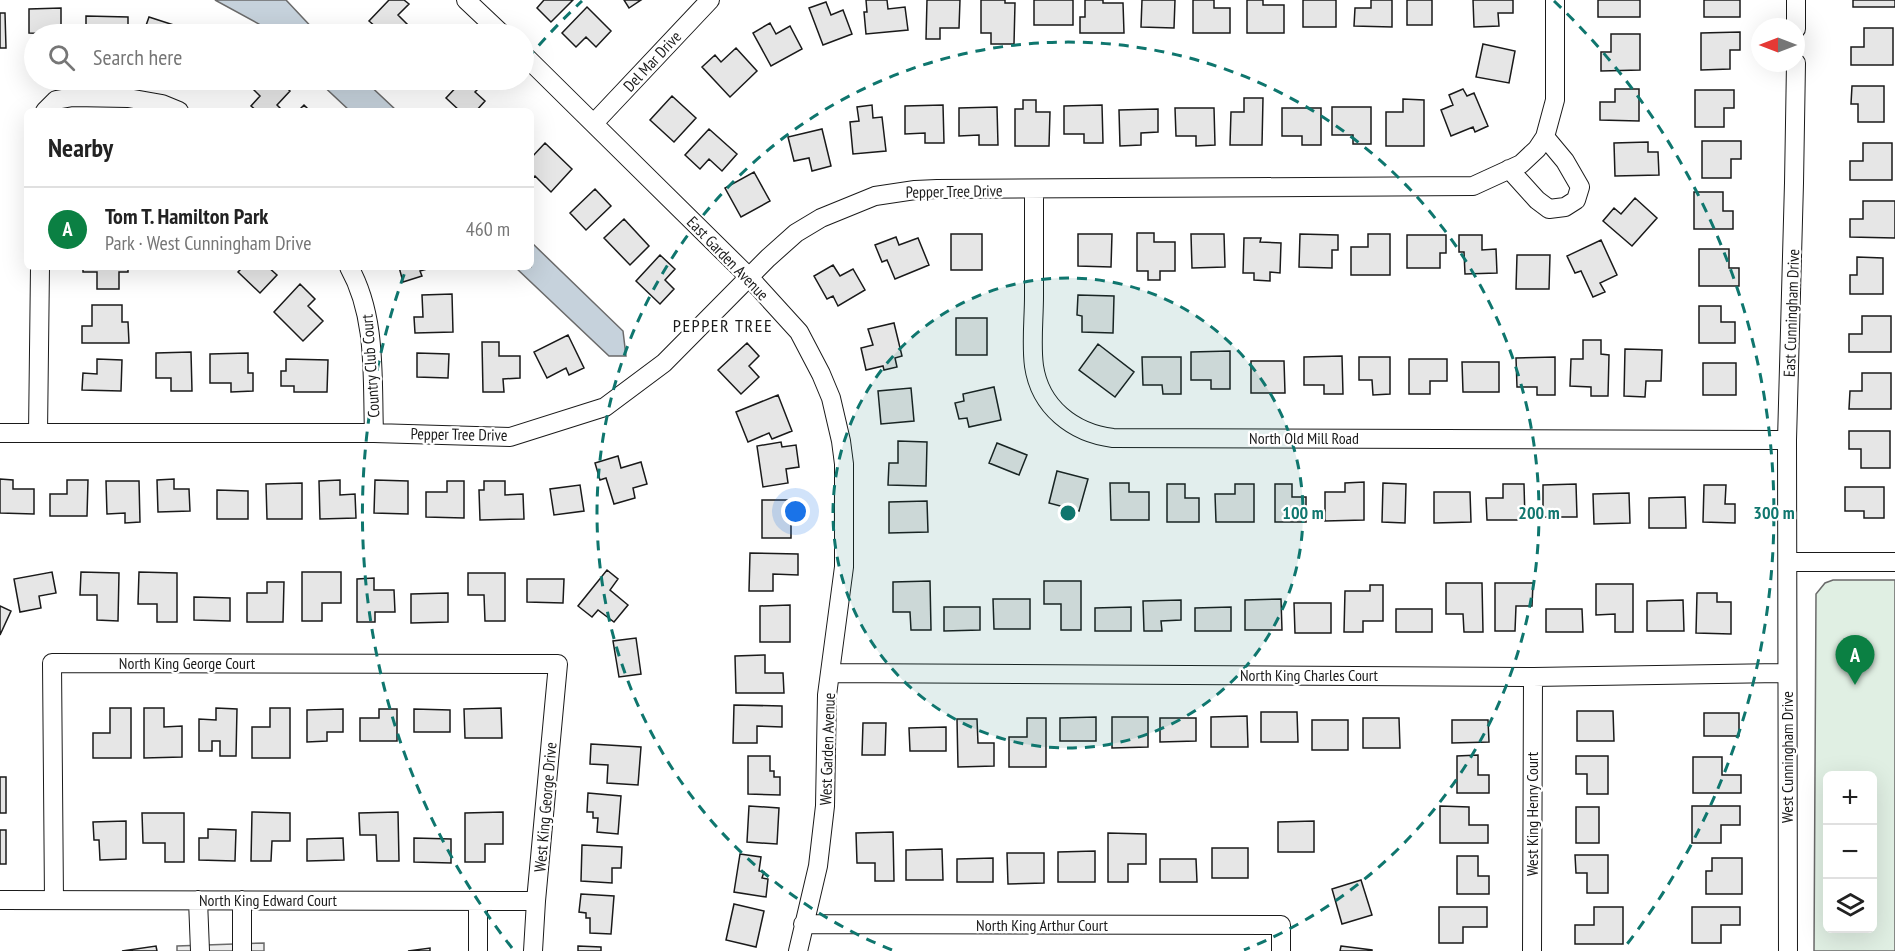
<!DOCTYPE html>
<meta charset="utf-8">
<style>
:root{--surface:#fff;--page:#f6f6f6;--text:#222;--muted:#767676;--line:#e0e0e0;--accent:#0b8043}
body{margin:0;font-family:"PT Sans Narrow",sans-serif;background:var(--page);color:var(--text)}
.controls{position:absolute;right:18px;bottom:18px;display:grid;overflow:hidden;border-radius:9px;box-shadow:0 6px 24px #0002}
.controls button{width:54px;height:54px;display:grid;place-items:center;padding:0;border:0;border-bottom:2px solid var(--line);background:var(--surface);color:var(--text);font:30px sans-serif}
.compass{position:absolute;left:1751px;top:18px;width:54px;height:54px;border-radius:50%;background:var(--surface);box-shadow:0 6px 24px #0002;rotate:270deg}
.you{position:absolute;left:796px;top:512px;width:21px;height:21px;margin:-15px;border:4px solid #fff;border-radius:50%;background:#1a73e8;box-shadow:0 0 0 9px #1a73e833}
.badge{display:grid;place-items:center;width:39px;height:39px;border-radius:50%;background:var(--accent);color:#fff;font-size:20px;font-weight:700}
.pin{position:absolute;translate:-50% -50px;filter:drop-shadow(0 2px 3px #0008)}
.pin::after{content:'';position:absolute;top:32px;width:21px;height:18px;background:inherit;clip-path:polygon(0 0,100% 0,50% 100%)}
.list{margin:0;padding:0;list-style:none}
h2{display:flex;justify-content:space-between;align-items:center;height:78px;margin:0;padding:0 24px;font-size:26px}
h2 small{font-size:20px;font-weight:400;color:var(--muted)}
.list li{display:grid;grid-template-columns:39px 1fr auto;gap:18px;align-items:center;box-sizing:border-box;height:84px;padding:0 24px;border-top:2px solid var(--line)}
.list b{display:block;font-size:22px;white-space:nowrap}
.list p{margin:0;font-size:20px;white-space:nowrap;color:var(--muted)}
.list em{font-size:20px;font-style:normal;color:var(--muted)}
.icon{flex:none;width:33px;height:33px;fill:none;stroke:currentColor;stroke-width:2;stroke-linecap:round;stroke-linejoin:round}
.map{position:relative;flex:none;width:1895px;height:951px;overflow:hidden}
.search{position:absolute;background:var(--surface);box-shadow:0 6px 24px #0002;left:24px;top:24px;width:510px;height:66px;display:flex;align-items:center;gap:15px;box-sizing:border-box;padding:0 21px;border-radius:33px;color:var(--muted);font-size:22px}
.panel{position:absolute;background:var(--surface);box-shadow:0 6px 24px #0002;left:24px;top:108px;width:510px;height:162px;border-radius:9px}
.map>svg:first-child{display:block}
.green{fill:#e0efe3;stroke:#6a6a6a;stroke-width:1.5;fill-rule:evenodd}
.parking{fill:#ededed;stroke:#6a6a6a;stroke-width:1.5}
.water{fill:#c6d2dc;stroke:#6a6a6a;stroke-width:1.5}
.building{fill:#e6e6e6;stroke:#1a1a1a;stroke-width:1.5}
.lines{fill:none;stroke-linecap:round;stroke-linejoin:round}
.minor-casing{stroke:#1a1a1a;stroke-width:20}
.minor{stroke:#fff;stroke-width:18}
.ring{fill:none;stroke:#0f766e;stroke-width:3;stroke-dasharray:10 8}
.labels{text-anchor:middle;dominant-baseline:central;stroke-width:4.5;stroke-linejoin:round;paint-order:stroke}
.street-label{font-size:16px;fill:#1a1a1a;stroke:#fff}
.neighbourhood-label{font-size:18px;letter-spacing:1.5px;fill:#1a1a1a;stroke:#fff}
.centre{fill:#0f766e;stroke:#fff;stroke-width:3}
.ring-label{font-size:18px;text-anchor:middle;font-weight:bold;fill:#0f766e;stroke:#fff;stroke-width:4.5;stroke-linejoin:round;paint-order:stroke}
</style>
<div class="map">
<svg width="1895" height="951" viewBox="0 0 1895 951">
<rect width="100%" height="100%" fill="#fff"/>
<path class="green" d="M1833 580H1895V951H1814L1816 594 1825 583ZM1828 776H1872V928H1828Z"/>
<path class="parking" d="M264 943V951H177V946Z"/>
<path class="water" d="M215 0H286L318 34H270L259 24Z
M317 80H364L397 111H350Z
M531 242 623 331 626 356H609L515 267H531Z"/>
<path class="building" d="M389 0H404L409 4 398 15 408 25 398 34H384L369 21Z
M544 0H573L551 22 537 8Z
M624 0H641L629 8Z
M866 0H887L888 9 905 7 908 30 866 34 864 12H867Z
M927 0H960L959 28H940V39H926Z
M981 0H1005V3H1015L1014 44H991V33H981Z
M1034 0H1073V25H1034Z
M1085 0H1103V3H1123L1124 33H1080V17H1085Z
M1142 0H1175L1174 28 1141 27Z
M1193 0H1214V8H1230V33H1193Z
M1247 0H1263V5H1284V33H1247Z
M1303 0H1336V27H1303Z
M1371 0H1392V27L1354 26 1355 8H1371Z
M1407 0H1432V25H1407Z
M1473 0H1513V13H1498L1499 26 1474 27Z
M1598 0H1640V17H1598Z
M1704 0H1740V17H1704Z
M1853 0H1895V7H1853Z
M826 2 831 15 843 10 852 34 823 45 809 8Z
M587 7 611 31 596 47 586 37 576 47 562 33Z
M61 8V30H66V34L29 33V9Z
M0 13H5L6 48H0Z
M86 16 128 17V34H86Z
M149 17 186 29 184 34H143Z
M770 23 776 34 790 26 802 49 771 66 753 33Z
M1864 28H1893V65H1851V47H1864Z
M1740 32V50H1730V69L1701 70V33Z
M1611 34H1640V70L1601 71V52H1611Z
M1483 44 1515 51 1509 83 1476 77Z
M736 48 757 71 730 97 702 67 715 55 721 62Z
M209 80H230L224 89Z
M256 80H278L290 91 277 105 280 108 277 111H257L251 106 260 96 250 86Z
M463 80H484L486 81 475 92 485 101 476 111H460L446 98Z
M1852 86H1884V122H1858V104H1851Z
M1463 89 1467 96 1474 93 1488 126 1475 132 1473 127 1451 136 1441 110 1453 105 1449 95Z
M1615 89H1639V121L1600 120V102H1615Z
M1695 90H1734V108H1724V127H1695Z
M672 96 696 118 674 142 650 120Z
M1244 98H1263L1262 145H1230L1231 112H1244Z
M1403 99 1424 100V146H1386V112H1403Z
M1023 100H1036V112H1050L1049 146H1015V109H1023Z
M304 105 310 111H298Z
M872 105 873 118 882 117 886 151 853 154 850 122 859 121 857 107Z
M943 105 944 143H925V133L905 134V106Z
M1102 105 1103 143H1084V134H1064V106Z
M997 107 998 145H979V135L959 136V108Z
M1332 107H1371V144H1353V135H1332Z
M1175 108H1214L1215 145 1196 146V136H1176Z
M1282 108H1321V145H1302V136H1282Z
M1158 109V132L1141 133V145L1120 146 1119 110Z
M709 129 737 154 722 171 709 159 700 169 685 155Z
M822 129 831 166 812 171 809 158 794 161 788 137Z
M1702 141H1741V159H1731V178H1702Z
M1648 142V152H1658L1659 175 1615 176 1614 143Z
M545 143 572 169 551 192 535 176 531 180V158Z
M1863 143H1892V180H1850V161H1863Z
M754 172 770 201 741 217 725 188Z
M595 189 611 206 586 230 570 213Z
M1694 192H1723V211H1733V229H1694Z
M1635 198 1657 218 1632 246 1603 221 1614 208 1621 214Z
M1863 201H1895V238L1850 237V219H1863Z
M624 219 649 246 630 265 604 238Z
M1137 233H1154V242H1175V271H1160V280H1148V271H1137Z
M951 234H982V270H951Z
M1078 234H1112L1111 267 1078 266Z
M1191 234H1224L1225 267 1192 268Z
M1300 234 1338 235V250H1332V268L1299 267Z
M1368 234H1390V275H1351V247H1368Z
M1407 235H1446V253H1440V268H1407Z
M1459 235H1482V250L1496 249 1497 273 1465 274 1464 252H1459Z
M896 237 899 245 918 238 929 265 895 279 887 260 882 262 875 245Z
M1244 238H1261L1260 242 1281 243 1280 273 1270 272V281L1254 280V273H1243Z
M1601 240 1617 275 1600 283 1605 292 1593 297 1581 271 1575 273 1567 256Z
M1699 249H1729V268H1739V286H1699Z
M660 255 675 269 665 280 674 289 660 304 636 281Z
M1517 255H1550L1549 289H1516Z
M1857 257 1883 258V294H1850V275H1857Z
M833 265 840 276 853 269 865 290 838 306 833 296 827 299 814 276Z
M83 267H128V272H119V289H97V272H83Z
M243 267H268L277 275 260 293 238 272Z
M399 267H434L420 271 422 276 403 282Z
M300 284 315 299 308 306 323 321 303 341 274 312Z
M452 294 453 332 415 333 414 317H423L422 295Z
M1078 295 1114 296 1113 333 1082 332V316L1077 315Z
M92 305H122V322H128L129 343H82V326H92Z
M1699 306H1721V322H1735V343H1699Z
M1862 316H1891V352H1849V334H1862Z
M956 318H987V355H956Z
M894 323 902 356 895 358 897 367 884 370 883 366 866 370 861 348 873 345 868 329Z
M568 335 584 368 569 375 566 368 547 378 534 352Z
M1583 340H1601V354L1609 355 1608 396H1591V387L1570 386 1571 359H1583Z
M482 342H499V356H520V378L503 379 504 392H483Z
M747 343 759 356 749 366 759 377 741 394 718 370Z
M1098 344 1134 372 1115 397 1079 370Z
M1625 349 1662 350 1661 381H1646L1645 397 1624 396Z
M1230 351V389H1211V380H1191V352Z
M191 352 192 391H171V378H156V353Z
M248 353V373H253V391L231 392V383H210V354Z
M417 353 449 354 448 378 417 377Z
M1342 356 1343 394H1324V385H1304V357Z
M1142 357H1181V394H1163L1162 385H1143Z
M1359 357H1390V394L1373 395 1372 380H1359Z
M1555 357V395H1537V387H1517L1516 358Z
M97 359 122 360 121 391 82 390 83 373 97 374Z
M286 359 328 360 327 392H294V386H281V371H286Z
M1409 359H1447V381H1430V394H1409Z
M1251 361H1284L1285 393H1251Z
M1462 362H1499V392H1463Z
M1703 363H1736V395H1703Z
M1862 373H1891V409H1849L1850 391H1862Z
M994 387 1001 420 969 427 967 418 959 419 955 403 964 401 963 394Z
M911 388 914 421 881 424 878 391Z
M778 395 792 431 772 439 769 433 748 442 736 412Z
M1849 431H1890V468H1861V449H1849Z
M898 441 927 442 926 486 888 485 889 463H898Z
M781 442 782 447 796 445 799 467 786 469 788 483 763 487 757 446Z
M997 443 1027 455 1019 475 989 463Z
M618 456 621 468 641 462 647 484 633 488 635 498 614 504 606 478 600 480 595 463Z
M1057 471 1088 479 1079 511 1049 503Z
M0 479 13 480V489H34V514L0 513Z
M174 479V489H189L190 511 158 512 157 480Z
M67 480H88L87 516H50V494H67Z
M340 480V495L355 494 356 518 320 519 319 481Z
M375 480 408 481V514L374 513Z
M106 481H139L140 522 125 523V513L107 514Z
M447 481H464V518L426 517V492H447Z
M484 481H505V495L523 494 524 519 480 520 479 490H484Z
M1364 482V520L1325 521V492H1345V483Z
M302 483V519H267L266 484Z
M1110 483H1129V492H1149V520H1111Z
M1383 483 1406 484 1405 523 1382 522Z
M1167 484H1185V498H1199V522H1167Z
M1235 484H1254V522H1216L1215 494H1235Z
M1275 484H1292V497H1306V522H1275Z
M1503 484H1524L1525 520H1487L1486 498H1503Z
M1576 484 1577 517H1543V485Z
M580 485 584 511 554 515 550 489Z
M1704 485H1726L1725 504H1735V523L1703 522Z
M1845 487H1884V518H1864V511H1845Z
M217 490 248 491V519H217Z
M1434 492H1470L1471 522 1434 523Z
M1629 493 1630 523 1594 524 1593 494Z
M1685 497 1686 528H1649V498Z
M762 500H801V519H791V538H762Z
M927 501 928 532 889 533V502Z
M750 553 798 554V575L773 574V591H749Z
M607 570 618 579 610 590 628 605 614 622 598 610 592 617 578 606Z
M52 572 56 593 39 596 41 608 20 612 14 579Z
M81 572 119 573 118 621 97 620V595H80Z
M139 572 177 573V622H157V604H138Z
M302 572H341V603H322V621H302Z
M468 573H505V621H485L484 595H468Z
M374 578V590H394L395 612H375V622H357V579Z
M527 579H564L563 603 527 602Z
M930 581 931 630H911L910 612H893V582Z
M1044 581H1081V630H1061V604H1044Z
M267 582H284L283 622H247V593H267Z
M1446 583H1482L1483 632H1464L1463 614H1446Z
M1495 583H1533L1532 606H1516L1515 631H1495Z
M1596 584H1633V632H1615V614L1596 615Z
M1370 585H1383V621H1363V632H1344L1345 591H1370Z
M448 593V622L411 623V594Z
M1697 593H1717V602H1731V634L1696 633Z
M194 597 230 598V621L194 620Z
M993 599H1030V629H994Z
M1281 599 1282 630H1245V600Z
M1181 600V620L1161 621 1162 631H1144L1143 601Z
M1683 600 1684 631H1647V601Z
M1294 603H1331V633H1295Z
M790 605V642H760V606Z
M0 606 11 611 0 635Z
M944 607H980V630L944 631Z
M1131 607V631H1095V608Z
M1231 607V631H1195V608Z
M1396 609H1432V632H1396Z
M1546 609H1582L1583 632H1546Z
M636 638 641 674 619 677 613 641Z
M765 655V673H783L784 693H736L735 656Z
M734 705 782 706V727L757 726V743H733Z
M110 708H131V758H93V733H110Z
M144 708H164V727L182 726V757L144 758Z
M216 708 237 709 236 756H220V741H212V751H199V719L216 720Z
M270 708H290V758H252V727H270Z
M501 708 502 738H465L464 709Z
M343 709V732H327V741L307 742V710Z
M379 709H397V741H360V718H379Z
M414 709 450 710V732H414Z
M1577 711H1613L1614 741H1577Z
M1261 712H1297L1298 742H1261Z
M1704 713H1739V736H1704Z
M1247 716 1248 747H1211V717Z
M1096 717V741H1060V718Z
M1112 717H1148V747L1112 748Z
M1027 718H1046V767H1009V737H1027Z
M1160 718H1196V741L1160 742Z
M1363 718H1399L1400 748H1363Z
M957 719H977L978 743H994V766L958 767Z
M1312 720H1348V750H1312Z
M1452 720H1488L1489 742 1452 743Z
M863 723H886L885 755H862Z
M946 727V751H910L909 728Z
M591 744 641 747 638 785 607 783 608 765 590 764Z
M1478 755V775H1489V793H1457V756Z
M748 756H770V771H774V777H780V795L748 794Z
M1576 756H1608V794H1587V774H1576Z
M1693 757H1722V775H1741V793H1693Z
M0 777H6V813H0Z
M588 793 621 796 618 834 597 832 598 818H593V812H587Z
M749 806 779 808 777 844 747 842Z
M1440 806 1469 807V825H1488V843H1440Z
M1692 806H1740V825H1721V843H1692Z
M1576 807H1599V843H1576Z
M252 812 290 813V841H272L271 861H251Z
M398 812 399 861H377L376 835H360L359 813Z
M503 812V844H485V862H465V813Z
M142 813H184V862H165V843H143Z
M126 821V859L100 860 99 840H94L93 822Z
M1314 821V852H1278V822Z
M208 829 236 830 235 861 199 860V838H208Z
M0 830H6V864H0Z
M893 832 894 881H875V863H857L856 833Z
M1108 833 1146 834V864H1128V882H1108Z
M343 838 344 860 307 861V839Z
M414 838 451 839V863L414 862Z
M582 845 622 847 621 868H612V883L581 881Z
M1212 848H1248V878H1212Z
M942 849 943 880H906V850Z
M1095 851V882H1058V852Z
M1007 853H1044V883L1008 884Z
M740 854 761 857 759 871 764 872 762 878 768 879 766 897 734 892Z
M1575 855H1608V893H1587V873H1576Z
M1457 856H1478V876H1489V894H1457Z
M993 858V882H957V859Z
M1712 858H1742V894H1706V871H1712Z
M1160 859H1196L1197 882H1160Z
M1361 880 1372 915 1342 924 1332 889Z
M581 894 614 896 611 934 590 933V918H586V913L579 912Z
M734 904 764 911 756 947 726 940Z
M1439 907H1487V927H1463V943H1439Z
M1594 907H1623V944H1575V925H1594Z
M1692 907H1740V925H1721V943H1692Z
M156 946 157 951H122Z
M578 946 601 947V951H578Z
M1341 946 1372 950V951H1340Z
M430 948V951H408Z"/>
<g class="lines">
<g class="minor-casing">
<path id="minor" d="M466 0 502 34
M1796 29V0
M524 55 749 277 799 332 821 374 831 398 841 441 844 464V567L827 695 825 806 818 866 798 951
M45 111 56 100 73 97 128 98 162 104 179 111
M594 123 710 0
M1509 169 1537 200 1549 209 1565 207 1576 200 1580 187 1565 161 1545 137
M1034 189C1034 225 1034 261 1034 296 1034 319 1031 344 1034 366 1040 407 1073 433 1113 438L1787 440
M349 267C377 317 372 377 374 433
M0 433H374L510 437 605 407 664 363 768 258 796 233 821 218 875 196 915 190 937 189 1473 186 1521 164 1537 149 1545 137 1555 100V0
M38 433 40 267
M1788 562H1895
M830 673 1533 677 1787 673
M0 900 536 901
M54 900 52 663 558 664 536 901 533 951
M198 900 200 951
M242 900V951
M478 901V951
M803 924 1281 925V951
M1532 951 1533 677
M1788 951 1787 440 1794 183 1796 63"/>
</g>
<use href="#minor" class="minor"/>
</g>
<circle cx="1068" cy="513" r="235" fill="#0f766e" fill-opacity=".12"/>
<g class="ring">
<circle cx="1068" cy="513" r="235"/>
<path d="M892 950A471 471 0 1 1 1244 950"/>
<path d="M512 948A706 706 0 0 1 405 272M527 59A706 706 0 0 1 582 1M1554 1A706 706 0 0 1 1624 948"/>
</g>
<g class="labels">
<g class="street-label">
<text transform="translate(652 61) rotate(-47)">Del Mar Drive</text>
<text transform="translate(954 191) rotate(-1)">Pepper Tree Drive</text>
<text transform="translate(728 258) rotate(46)">East Garden Avenue</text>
<text transform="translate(1791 313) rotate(-88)">East Cunningham Drive</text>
<text transform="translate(370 366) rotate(-94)">Country Club Court</text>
<text transform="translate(459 434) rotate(1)">Pepper Tree Drive</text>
<text x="1304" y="438">North Old Mill Road</text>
<text x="187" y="663">North King George Court</text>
<text x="1309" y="675">North King Charles Court</text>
<text transform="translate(827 749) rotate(-88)">West Garden Avenue</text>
<text transform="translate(1787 757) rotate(-90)">West Cunningham Drive</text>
<text transform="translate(545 807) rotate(-85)">West King George Drive</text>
<text transform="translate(1532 814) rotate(-90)">West King Henry Court</text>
<text x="268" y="900">North King Edward Court</text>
<text x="1042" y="925">North King Arthur Court</text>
</g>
<g class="neighbourhood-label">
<text x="723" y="325">PEPPER TREE</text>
</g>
</g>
<circle cx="1068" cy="513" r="9" class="centre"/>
<g class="ring-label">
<text x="1303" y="519">100 m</text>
<text x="1539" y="519">200 m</text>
<text x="1774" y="519">300 m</text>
</g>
</svg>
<div class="controls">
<button>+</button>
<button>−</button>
<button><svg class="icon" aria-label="layers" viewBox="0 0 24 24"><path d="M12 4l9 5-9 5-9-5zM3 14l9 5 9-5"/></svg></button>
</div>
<svg class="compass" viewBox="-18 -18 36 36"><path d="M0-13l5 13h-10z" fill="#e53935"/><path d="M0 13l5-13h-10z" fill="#767676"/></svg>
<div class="you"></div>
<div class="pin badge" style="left:1855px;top:685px">A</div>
<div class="search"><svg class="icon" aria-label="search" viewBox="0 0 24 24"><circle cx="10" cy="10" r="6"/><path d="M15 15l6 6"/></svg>Search here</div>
<section class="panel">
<h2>Nearby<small></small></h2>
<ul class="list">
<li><span class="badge">A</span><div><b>Tom T. Hamilton Park</b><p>Park · West Cunningham Drive</p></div><em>460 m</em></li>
</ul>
</section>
</div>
